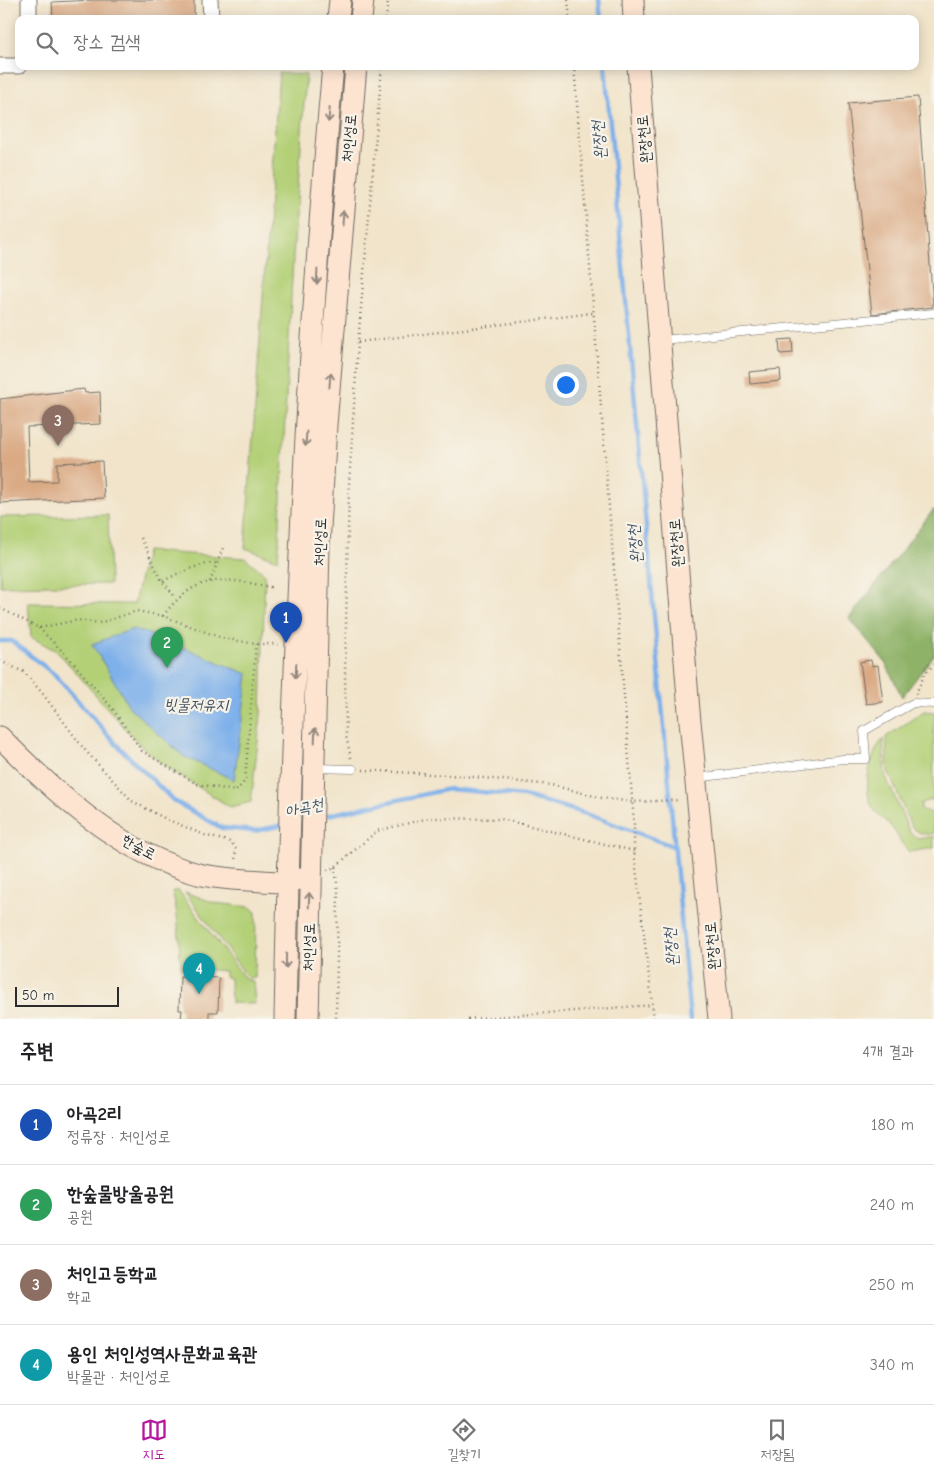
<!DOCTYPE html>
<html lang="ko">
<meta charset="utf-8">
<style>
:root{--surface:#fff;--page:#f6f6f6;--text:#202124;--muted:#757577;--line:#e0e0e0;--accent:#b5179e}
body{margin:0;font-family:"Comic Neue","Poor Story",sans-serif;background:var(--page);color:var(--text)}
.scale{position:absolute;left:15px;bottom:12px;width:104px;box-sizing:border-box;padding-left:5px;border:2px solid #2b2b2b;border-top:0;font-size:14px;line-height:18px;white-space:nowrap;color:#2b2b2b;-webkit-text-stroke:4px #f7f3e8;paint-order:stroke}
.you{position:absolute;left:565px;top:384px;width:18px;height:18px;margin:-12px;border:4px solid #fff;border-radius:50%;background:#1a73e8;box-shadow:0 0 0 8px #1a73e833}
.badge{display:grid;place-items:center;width:32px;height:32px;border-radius:50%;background:var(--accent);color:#fff;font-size:16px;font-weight:700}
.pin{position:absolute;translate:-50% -41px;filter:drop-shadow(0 1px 2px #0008)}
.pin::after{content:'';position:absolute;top:26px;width:18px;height:15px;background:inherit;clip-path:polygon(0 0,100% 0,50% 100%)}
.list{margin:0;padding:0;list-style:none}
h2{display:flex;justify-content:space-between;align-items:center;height:65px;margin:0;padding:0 20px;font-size:21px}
h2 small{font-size:16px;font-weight:400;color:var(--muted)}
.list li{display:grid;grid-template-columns:32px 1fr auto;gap:15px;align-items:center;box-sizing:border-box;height:80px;padding:0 20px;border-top:1px solid var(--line)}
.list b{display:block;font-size:19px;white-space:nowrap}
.list p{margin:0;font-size:16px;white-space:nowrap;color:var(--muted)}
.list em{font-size:16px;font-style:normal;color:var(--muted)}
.icon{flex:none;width:28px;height:28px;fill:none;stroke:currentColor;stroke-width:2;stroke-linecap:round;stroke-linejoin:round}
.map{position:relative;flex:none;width:934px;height:1019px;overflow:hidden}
.search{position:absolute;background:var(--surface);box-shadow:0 2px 12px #0003;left:15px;right:15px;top:15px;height:55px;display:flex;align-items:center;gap:12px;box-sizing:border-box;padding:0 18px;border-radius:10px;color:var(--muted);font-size:19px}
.sheet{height:385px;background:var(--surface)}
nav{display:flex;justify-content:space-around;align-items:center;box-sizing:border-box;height:70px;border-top:1px solid var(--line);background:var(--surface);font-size:14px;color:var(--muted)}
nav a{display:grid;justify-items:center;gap:2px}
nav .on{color:var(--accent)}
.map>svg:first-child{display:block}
.green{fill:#b3d077;stroke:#6f7e51}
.forest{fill:#8eb268;stroke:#5c6e4a}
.water{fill:#7eb0ea;stroke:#546e8a}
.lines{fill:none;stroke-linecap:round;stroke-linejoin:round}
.stream{stroke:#7eb0ea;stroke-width:4.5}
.building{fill:#daaa85}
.lane-casing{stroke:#706c63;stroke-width:9}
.street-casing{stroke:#706c63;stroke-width:17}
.secondary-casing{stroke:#706c63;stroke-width:23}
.path{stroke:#706c63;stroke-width:2.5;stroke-dasharray:1 4;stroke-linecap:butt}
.lane{stroke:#fff;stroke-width:8}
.street{stroke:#fff;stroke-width:15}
.secondary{stroke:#fde4d1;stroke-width:21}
.oneway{stroke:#94887e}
.labels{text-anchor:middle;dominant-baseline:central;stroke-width:4.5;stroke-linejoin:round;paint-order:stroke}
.street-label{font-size:15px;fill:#2b2b2b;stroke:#f7f3e8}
.water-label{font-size:16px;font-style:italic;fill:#445364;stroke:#f7f3e8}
</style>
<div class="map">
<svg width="934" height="1019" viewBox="0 0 934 1019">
<rect width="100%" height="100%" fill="#f7f3e8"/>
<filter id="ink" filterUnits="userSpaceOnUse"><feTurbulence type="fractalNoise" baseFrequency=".02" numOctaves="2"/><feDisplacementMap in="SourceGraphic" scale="10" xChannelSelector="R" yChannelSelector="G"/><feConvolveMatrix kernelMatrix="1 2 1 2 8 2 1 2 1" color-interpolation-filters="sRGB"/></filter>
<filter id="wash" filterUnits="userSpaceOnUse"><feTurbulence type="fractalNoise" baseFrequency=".0096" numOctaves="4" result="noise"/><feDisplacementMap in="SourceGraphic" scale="20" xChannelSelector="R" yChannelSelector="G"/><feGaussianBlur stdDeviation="1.12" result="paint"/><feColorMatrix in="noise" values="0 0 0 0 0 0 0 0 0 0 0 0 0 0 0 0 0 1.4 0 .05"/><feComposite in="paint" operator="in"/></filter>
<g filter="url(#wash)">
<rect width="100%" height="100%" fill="#f1e4ca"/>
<path class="green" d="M279 73 306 75 293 257 278 560 245 548Z
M108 515 110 584 0 586V517Z
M146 551 245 558 265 574 261 715 251 802 230 807 162 764 138 743 58 652 31 637 28 603 134 604Z
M924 711 934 712V799L921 803V809L934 814V833C924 836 918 833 911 826L888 771 886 737Z
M883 739 885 775 910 833 918 839 934 836V848L909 852C902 845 899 838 894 830 888 822 878 816 873 808 861 789 870 755 883 739Z
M172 891H179L246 980 253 981 255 1004 231 1003 230 978 225 977V971L181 967C178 940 180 918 172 891Z
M185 892 215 903 250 907 256 912 255 978H248Z"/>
<path class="forest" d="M934 509V655L902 697 885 662 849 618Z"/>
<path class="water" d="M133 629C173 640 209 660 248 674L234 780 183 756 130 708 92 644Z"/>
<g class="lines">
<path class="stream" d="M599 0 601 19
M605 66 690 1019
M0 641H12L55 675 116 744 174 801 222 828 255 831 284 825
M319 817 449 789 524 796 584 813 675 847"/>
</g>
<g id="blocks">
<path class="building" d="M93 0H194V19H53L52 2Z
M918 97 933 307 872 314 848 103Z
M792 339 793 353 780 354 779 340Z
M780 369 781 381 750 384 749 372Z
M84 389 85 393 100 392 101 424 27 427 29 482 57 481V463L102 461 104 498 0 503V399Z
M871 660 872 666 878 665 883 702 866 704 860 662Z
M180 976 219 978 218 1012H209V1019H181L182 1010H179Z"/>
</g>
</g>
<g filter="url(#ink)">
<use href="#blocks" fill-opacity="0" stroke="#706c63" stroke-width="1"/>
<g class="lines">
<g class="lane-casing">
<path id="lane" d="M662 340 934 313
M315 768 353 769
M697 778 843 759H866L864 731 913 703 934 704"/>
</g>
<g class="street-casing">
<path id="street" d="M210 0 211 19
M29 19V0
M0 66H19"/>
</g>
<g class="secondary-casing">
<path id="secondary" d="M633 0 634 19
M338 19 340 0
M361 19 363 0
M638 66 689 711 719 1019
M0 737C55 793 120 853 198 874 215 878 231 879 248 880 266 881 283 884 300 879
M285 1019C291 701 304 383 333 66
M308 1019 319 546 326 425 356 66"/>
</g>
<path class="path" d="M568 0 570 19
M386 19 388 0
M574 66 634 822V851L654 1019
M358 342 593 313
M141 538 160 578 176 598
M163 581C181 572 197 564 217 563
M210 582 223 548
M0 608 39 628 78 620 99 623 137 611 163 616 222 638 256 644H278
M163 616C196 572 225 577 274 588
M39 628 70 659 112 708 142 751 197 784 236 791 245 781 256 644
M0 661 24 672 43 694 84 749 132 801 166 819 207 836 231 842 236 849 235 861
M916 694 924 675 934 664
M351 758 346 736 345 672 349 485 358 342 382 66
M363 770 464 776 551 785 602 798 632 802 680 800
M335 867 338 891 336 1019
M327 870 335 867 377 831 429 818 501 819 634 851
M468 1019 652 1005"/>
<use href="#lane" class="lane"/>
<use href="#street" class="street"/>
<use href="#secondary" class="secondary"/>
</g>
<defs><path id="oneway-shaft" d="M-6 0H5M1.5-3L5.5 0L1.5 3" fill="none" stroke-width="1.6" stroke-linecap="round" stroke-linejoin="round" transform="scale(1.25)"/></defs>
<g class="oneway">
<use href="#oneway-shaft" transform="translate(329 115) rotate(96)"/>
<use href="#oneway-shaft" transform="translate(343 218) rotate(-86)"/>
<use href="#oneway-shaft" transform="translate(317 277) rotate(93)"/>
<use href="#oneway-shaft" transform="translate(330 380) rotate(-85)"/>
<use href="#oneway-shaft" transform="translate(306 439) rotate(94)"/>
<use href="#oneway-shaft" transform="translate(296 671) rotate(92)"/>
<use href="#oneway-shaft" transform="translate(315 735) rotate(-88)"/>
<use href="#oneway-shaft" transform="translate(309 900) rotate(-88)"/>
<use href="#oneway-shaft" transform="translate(286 961) rotate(91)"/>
</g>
</g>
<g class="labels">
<g class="street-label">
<text transform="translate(349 138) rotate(-85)">처인성로</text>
<text transform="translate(644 139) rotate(-95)">완장천로</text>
<text transform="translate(320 542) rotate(-88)">처인성로</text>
<text transform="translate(676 543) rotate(-94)">완장천로</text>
<text transform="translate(139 847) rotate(29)">한숲로</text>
<text transform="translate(712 946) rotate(-95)">완장천로</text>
<text transform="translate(309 947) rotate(-89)">처인성로</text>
</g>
<g class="water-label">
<text transform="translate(599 140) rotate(-95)">완장천</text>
<text transform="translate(635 544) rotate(-95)">완장천</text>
<text x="196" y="705">빗물저유지</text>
<text transform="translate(304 808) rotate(-12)">아곡천</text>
<text transform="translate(671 947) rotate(-95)">완장천</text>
</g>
</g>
</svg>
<div class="scale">50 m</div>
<div class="you"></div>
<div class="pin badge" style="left:286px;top:643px;background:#1a4fb4">1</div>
<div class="pin badge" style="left:167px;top:668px;background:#2e9e5b">2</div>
<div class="pin badge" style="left:58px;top:446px;background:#8d6e63">3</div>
<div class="pin badge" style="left:199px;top:994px;background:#0f9aa8">4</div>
<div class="search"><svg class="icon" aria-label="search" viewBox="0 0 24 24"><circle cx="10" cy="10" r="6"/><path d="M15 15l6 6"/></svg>장소 검색</div>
</div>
<section class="sheet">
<h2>주변<small>4개 결과</small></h2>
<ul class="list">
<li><span class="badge" style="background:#1a4fb4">1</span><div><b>아곡2리</b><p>정류장 · 처인성로</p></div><em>180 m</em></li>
<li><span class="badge" style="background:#2e9e5b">2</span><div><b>한숲물방울공원</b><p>공원</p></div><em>240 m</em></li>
<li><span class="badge" style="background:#8d6e63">3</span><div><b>처인고등학교</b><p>학교</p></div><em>250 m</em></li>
<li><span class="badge" style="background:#0f9aa8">4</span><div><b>용인 처인성역사문화교육관</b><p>박물관 · 처인성로</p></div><em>340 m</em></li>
</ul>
</section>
<nav>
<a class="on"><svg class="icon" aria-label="map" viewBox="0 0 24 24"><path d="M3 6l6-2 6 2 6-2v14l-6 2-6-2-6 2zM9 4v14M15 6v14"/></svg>지도</a>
<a><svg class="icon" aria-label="directions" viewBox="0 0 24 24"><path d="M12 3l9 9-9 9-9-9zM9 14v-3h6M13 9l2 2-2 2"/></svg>길찾기</a>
<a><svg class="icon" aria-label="saved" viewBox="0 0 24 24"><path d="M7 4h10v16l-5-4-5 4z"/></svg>저장됨</a>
</nav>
